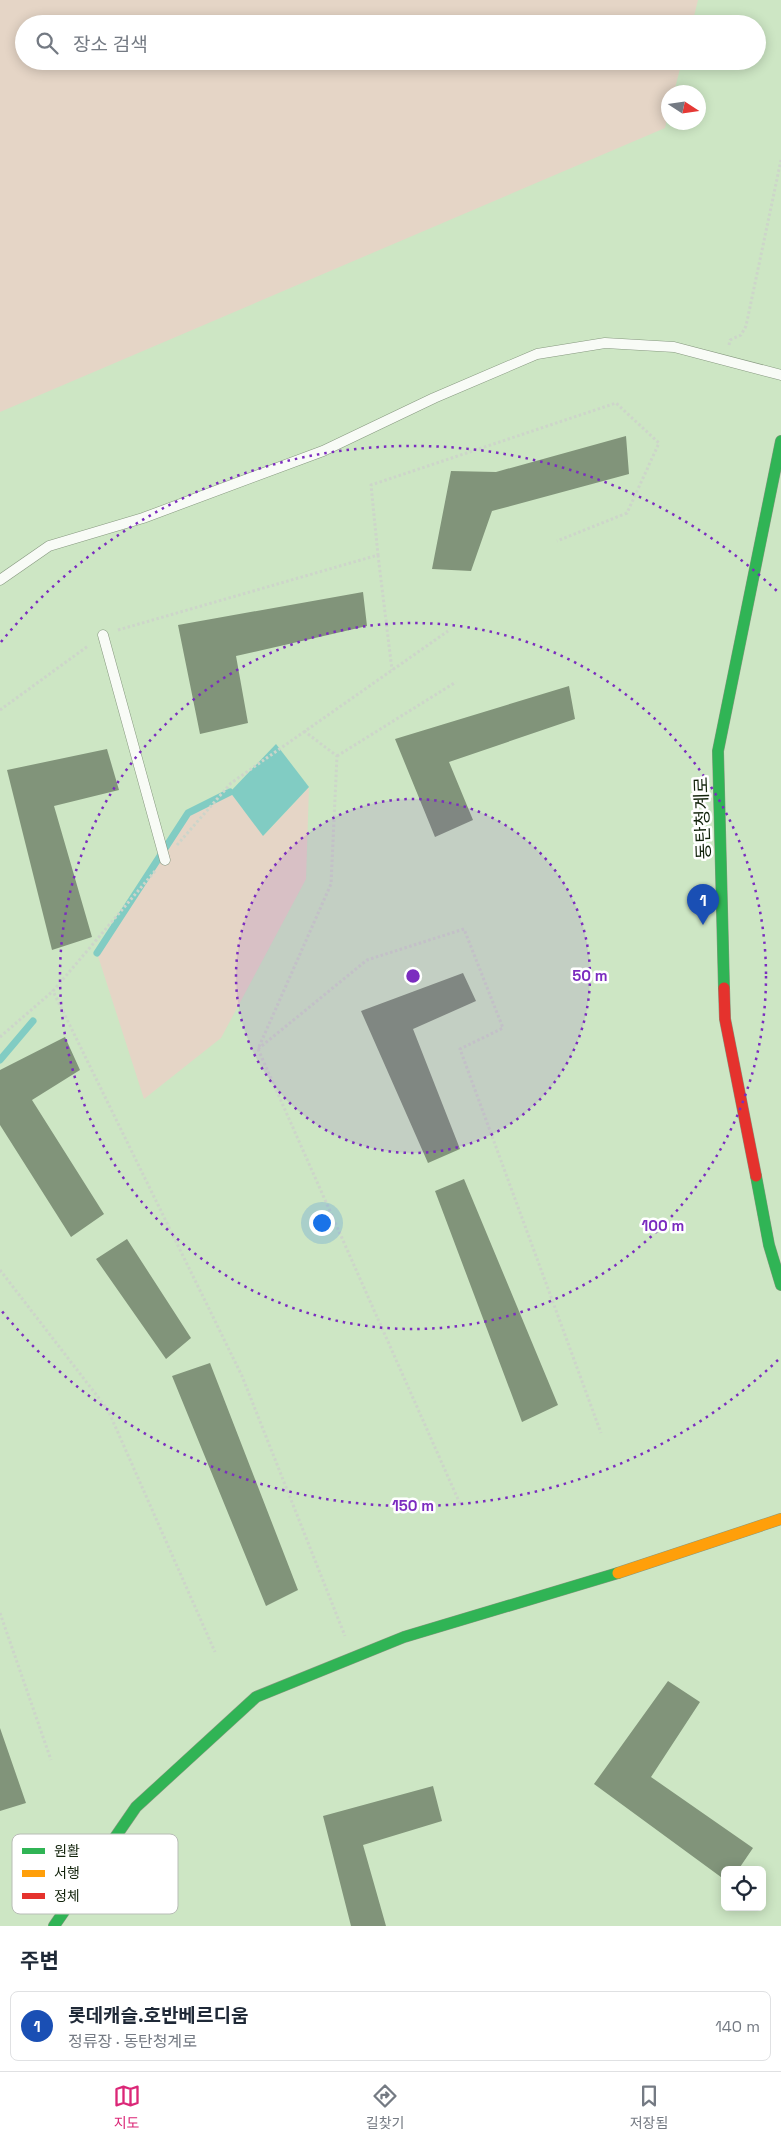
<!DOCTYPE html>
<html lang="ko">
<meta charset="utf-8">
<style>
:root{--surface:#fff;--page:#f2f2f3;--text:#1f2937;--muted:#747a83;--line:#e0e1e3;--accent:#db2777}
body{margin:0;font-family:"Space Grotesk","Noto Sans KR",sans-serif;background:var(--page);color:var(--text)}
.controls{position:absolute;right:15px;bottom:15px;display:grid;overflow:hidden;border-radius:8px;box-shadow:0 2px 12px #0003}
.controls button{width:45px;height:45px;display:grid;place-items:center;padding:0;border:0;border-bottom:1px solid var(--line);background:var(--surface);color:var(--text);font:25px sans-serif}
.compass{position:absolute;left:661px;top:85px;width:45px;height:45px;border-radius:50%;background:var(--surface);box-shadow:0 2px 12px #0003;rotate:102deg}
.you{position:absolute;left:321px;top:1222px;width:18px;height:18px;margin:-12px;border:4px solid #fff;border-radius:50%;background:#1a73e8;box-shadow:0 0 0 8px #1a73e833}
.badge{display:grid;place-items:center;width:32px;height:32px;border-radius:50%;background:var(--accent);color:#fff;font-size:16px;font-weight:700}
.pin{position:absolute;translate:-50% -41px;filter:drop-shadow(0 1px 2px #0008)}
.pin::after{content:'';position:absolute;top:26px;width:18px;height:15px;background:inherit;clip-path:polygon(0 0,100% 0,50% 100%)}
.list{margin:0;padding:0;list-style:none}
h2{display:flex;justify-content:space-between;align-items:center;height:65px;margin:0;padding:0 20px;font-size:21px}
h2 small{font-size:16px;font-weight:400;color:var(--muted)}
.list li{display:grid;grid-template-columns:32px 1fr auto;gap:15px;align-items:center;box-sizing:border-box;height:70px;margin:0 10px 10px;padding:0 10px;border:1px solid var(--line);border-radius:8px}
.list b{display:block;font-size:19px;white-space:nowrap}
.list p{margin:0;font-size:16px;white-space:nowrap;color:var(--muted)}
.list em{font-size:16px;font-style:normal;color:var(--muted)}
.icon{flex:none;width:28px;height:28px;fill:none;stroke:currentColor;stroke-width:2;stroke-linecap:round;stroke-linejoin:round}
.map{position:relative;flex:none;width:781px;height:1926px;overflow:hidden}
.search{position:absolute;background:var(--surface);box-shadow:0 2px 12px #0003;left:15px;right:15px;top:15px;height:55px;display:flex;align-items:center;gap:12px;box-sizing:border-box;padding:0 18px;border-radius:28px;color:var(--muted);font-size:19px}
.sheet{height:145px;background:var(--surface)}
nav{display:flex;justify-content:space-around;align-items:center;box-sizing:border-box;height:70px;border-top:1px solid var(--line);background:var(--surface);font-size:14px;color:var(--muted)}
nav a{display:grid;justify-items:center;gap:2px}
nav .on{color:var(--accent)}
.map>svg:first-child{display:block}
.green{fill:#e5d5c6}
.water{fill:#81ccc3}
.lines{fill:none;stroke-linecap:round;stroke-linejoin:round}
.stream{stroke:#81ccc3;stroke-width:7}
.building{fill:#81947a}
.lane-casing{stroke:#86987f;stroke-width:11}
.fast-casing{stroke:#86987f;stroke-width:12}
.slow-casing{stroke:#86987f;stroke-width:12}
.jam-casing{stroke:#86987f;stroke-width:12}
.path{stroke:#cdd5ca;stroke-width:3;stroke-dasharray:2.5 2.5;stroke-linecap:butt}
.lane{stroke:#f8fbf6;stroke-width:10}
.fast{stroke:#30b455;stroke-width:11}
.slow{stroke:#ff9f0a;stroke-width:11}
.jam{stroke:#e5322d;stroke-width:11}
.ring{fill:none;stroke:#7b2cbf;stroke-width:2.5;stroke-dasharray:2.5 5}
.labels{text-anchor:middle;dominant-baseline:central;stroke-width:5;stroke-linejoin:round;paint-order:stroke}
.street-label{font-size:18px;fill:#12230b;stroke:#fff}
.key{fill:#fff;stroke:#b8bdb6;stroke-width:1}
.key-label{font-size:14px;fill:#12230b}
.centre{fill:#7b2cbf;stroke:#fff;stroke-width:2.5}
.ring-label{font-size:15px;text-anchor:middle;font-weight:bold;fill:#7b2cbf;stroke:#fff;stroke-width:5;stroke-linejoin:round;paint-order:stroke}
</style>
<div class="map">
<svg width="781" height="1926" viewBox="0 0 781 1926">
<rect width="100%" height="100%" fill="#cde6c4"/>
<path class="green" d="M0 0H698L692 24H24V61H682L674 92H668V114L665 128 0 412Z
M309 787 306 879 221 1038 144 1099 97 953 188 813 230 792 264 835Z"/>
<path class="water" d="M276 744 309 787 263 836 230 792Z"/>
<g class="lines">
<path class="stream" d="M97 953 188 813 230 792
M0 1060 33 1021"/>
</g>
<path class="building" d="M626 436 629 474 492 511 471 571 432 569 451 471 496 472Z
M363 592 367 626 236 656 248 723 200 734 178 625Z
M569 686 575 719 449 762 473 820 435 837 395 739Z
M107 749 119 790 54 806 92 937 52 950 7 770Z
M463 973 476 1001 413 1029 460 1149 428 1163 361 1011Z
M65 1037 80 1070 32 1100 104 1214 71 1237 0 1125V1070Z
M464 1179 558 1405 522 1422 435 1191Z
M127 1239 191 1338 166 1359 96 1259Z
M210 1363 298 1590 266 1606 172 1376Z
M668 1681 700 1702 651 1777 753 1848 738 1870H725V1880L594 1784Z
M0 1728 26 1803 0 1811Z
M433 1786 442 1821 363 1845 386 1926H351L323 1816Z"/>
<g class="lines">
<g class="lane-casing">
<path id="lane" d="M0 580 49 546 143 518 323 451 434 398 537 354 605 343 674 347 781 375
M103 635 165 860"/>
</g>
<g class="fast-casing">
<path id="fast" d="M724 988 718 751 781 441
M756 1176 769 1245 781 1285
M54 1926 136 1807 256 1697 404 1637 618 1573"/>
</g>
<g class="slow-casing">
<path id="slow" d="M618 1573 781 1519"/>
</g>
<g class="jam-casing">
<path id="jam" d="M724 988 725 1019 756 1176"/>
</g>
<path class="path" d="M729 345 730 340 741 335 746 326 781 160
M378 555 392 670
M118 630 378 555 371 485 616 403 659 443 627 513 557 541
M0 710 88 646
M304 731 337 756 331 884 258 1049 461 1506
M337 756 456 682
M177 845 231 783 448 631
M155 871 53 991 242 1376 345 1636
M0 1037 53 991
M258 1049 367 960 464 929 503 1028 460 1049 601 1433
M0 1270 108 1410 215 1652
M0 1613 51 1760"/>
<use href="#lane" class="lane"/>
<use href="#fast" class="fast"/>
<use href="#slow" class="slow"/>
<use href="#jam" class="jam"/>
</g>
<circle cx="413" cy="976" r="177" fill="#7b2cbf" fill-opacity=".12"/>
<g class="ring">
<circle cx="413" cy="976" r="177"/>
<circle cx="413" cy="976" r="353"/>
<path d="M778 1360A530 530 0 0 1 1 1310M1 642A530 530 0 0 1 778 592"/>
</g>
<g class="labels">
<g class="street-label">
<text transform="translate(702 818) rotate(-92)">동탄청계로</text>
</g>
</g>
<rect x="12" y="1834" width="166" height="80" rx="8" class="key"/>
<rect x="22" y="1848" width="23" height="6" fill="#30b455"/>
<rect x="22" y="1870" width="23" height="7" fill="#ff9f0a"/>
<rect x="22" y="1893" width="23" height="6" fill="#e5322d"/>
<g class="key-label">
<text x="54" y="1856">원활</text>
<text x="54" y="1878">서행</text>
<text x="54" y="1901">정체</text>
</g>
<circle cx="413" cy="976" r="8" class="centre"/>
<g class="ring-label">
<text x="590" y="981">50 m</text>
<text x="663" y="1231">100 m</text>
<text x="413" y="1511">150 m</text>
</g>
</svg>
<div class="controls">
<button><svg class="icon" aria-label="locate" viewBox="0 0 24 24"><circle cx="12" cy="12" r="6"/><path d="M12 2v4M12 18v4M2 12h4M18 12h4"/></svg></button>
</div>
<svg class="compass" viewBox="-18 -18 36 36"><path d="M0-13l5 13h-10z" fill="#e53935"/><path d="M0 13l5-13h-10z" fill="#747a83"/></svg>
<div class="you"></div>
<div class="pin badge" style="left:703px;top:925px;background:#1a4fb4">1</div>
<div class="search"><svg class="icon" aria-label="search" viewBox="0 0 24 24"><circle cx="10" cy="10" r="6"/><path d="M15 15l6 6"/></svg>장소 검색</div>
</div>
<section class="sheet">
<h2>주변<small></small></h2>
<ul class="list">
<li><span class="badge" style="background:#1a4fb4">1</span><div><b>롯데캐슬.호반베르디움</b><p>정류장 · 동탄청계로</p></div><em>140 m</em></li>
</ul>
</section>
<nav>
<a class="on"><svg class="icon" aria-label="map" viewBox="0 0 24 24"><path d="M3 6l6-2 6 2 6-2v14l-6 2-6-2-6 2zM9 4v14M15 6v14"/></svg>지도</a>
<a><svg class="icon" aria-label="directions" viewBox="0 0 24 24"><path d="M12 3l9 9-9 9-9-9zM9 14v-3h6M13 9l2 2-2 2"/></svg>길찾기</a>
<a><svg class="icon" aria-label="saved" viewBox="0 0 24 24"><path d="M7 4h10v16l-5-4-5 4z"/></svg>저장됨</a>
</nav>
